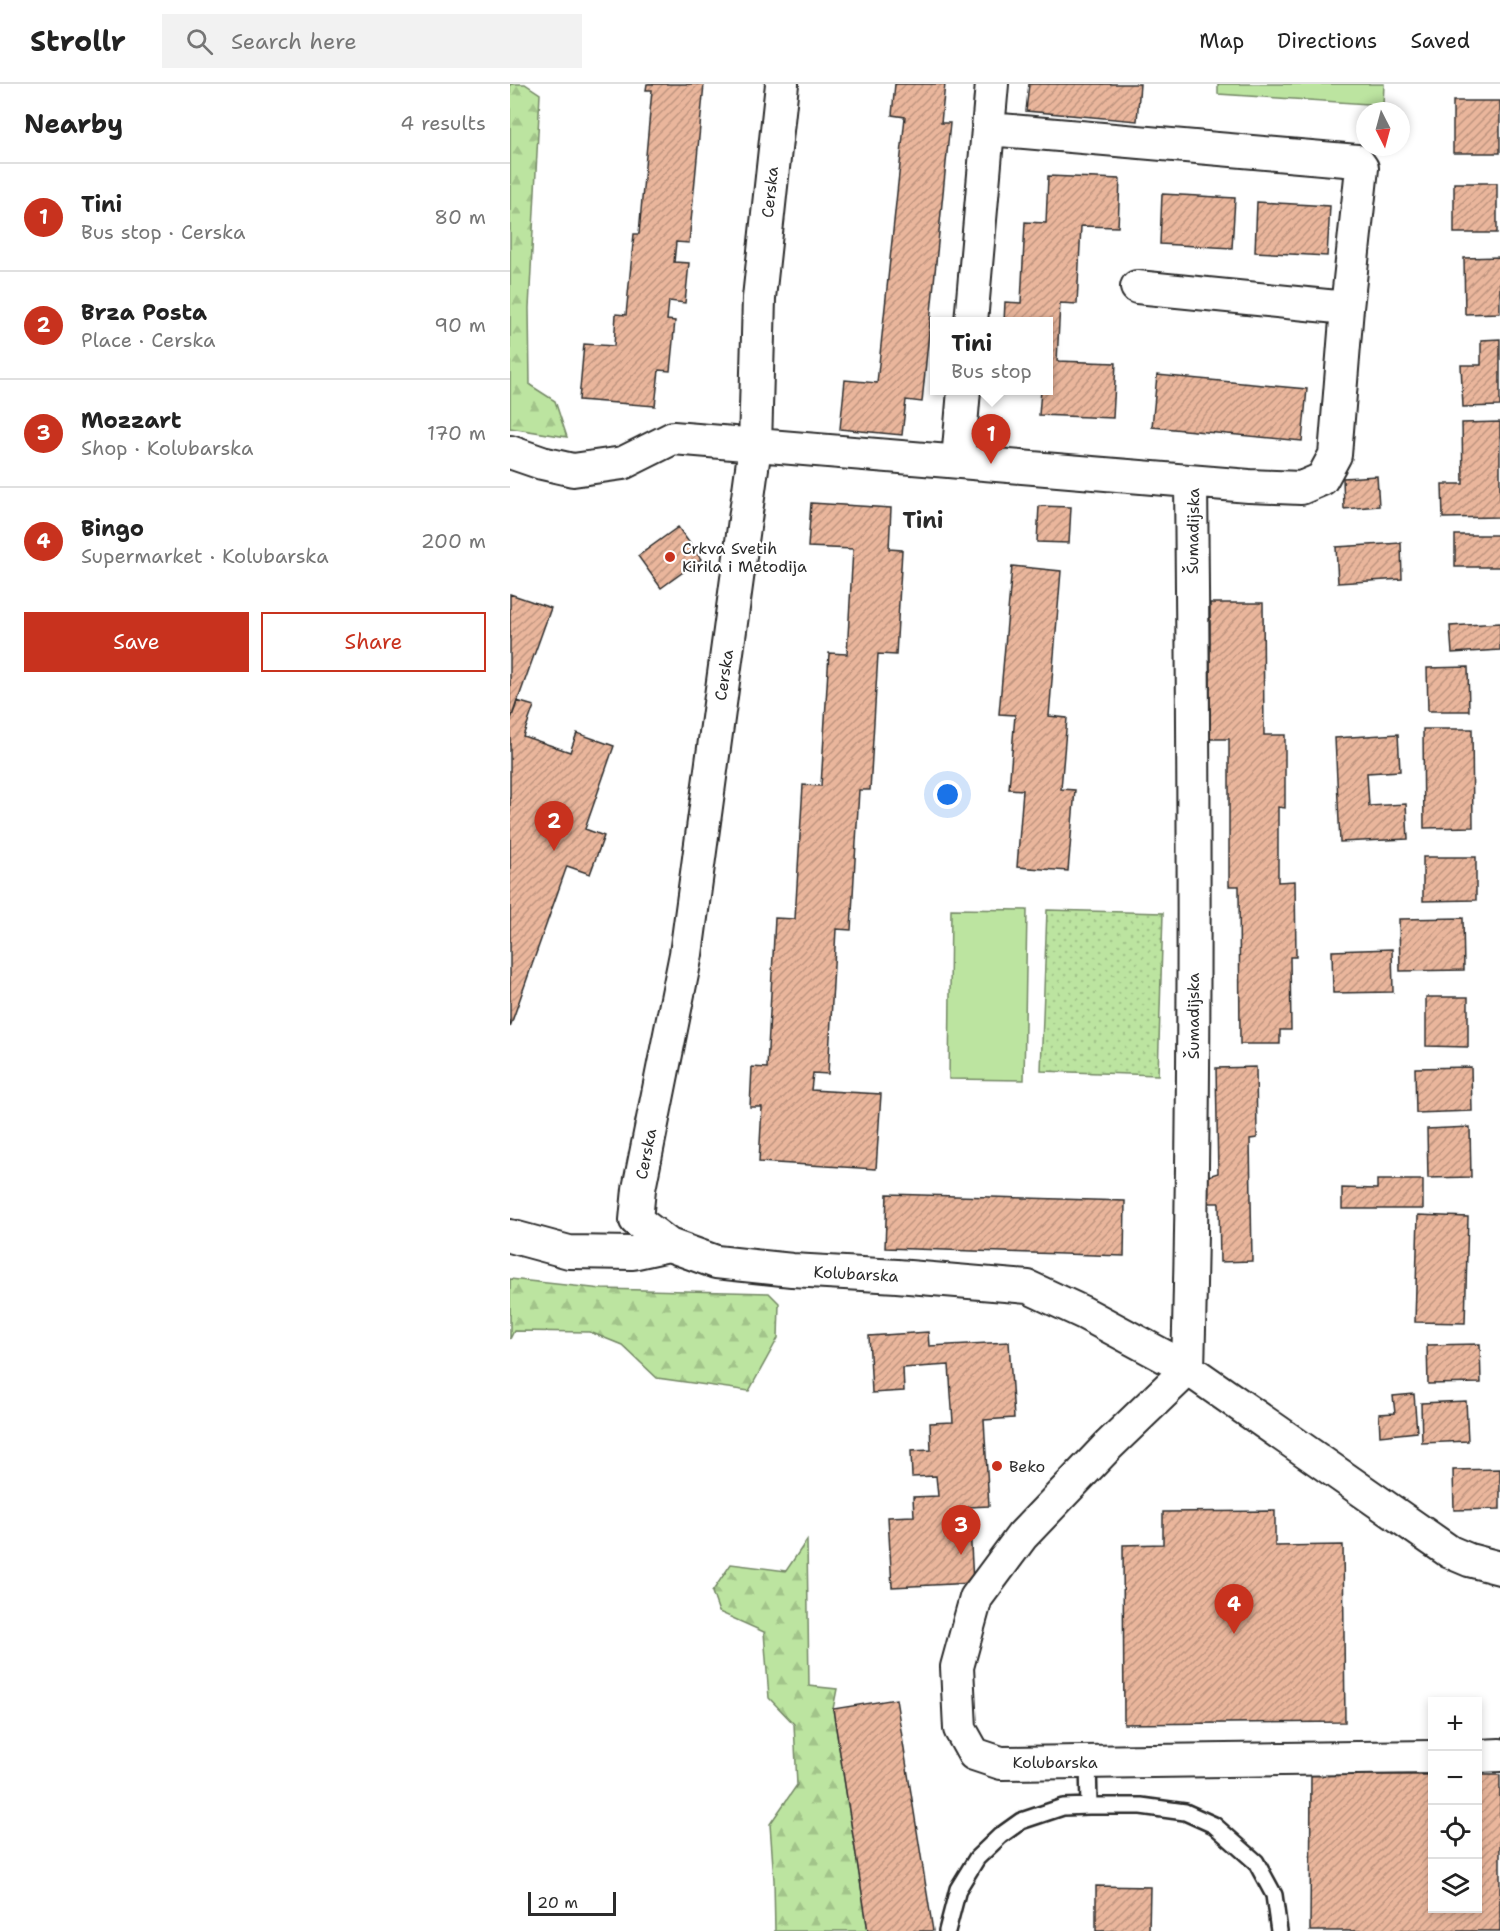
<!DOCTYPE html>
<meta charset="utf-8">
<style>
:root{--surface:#fff;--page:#f2f2f2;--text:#222;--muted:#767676;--line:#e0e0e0;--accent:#c8321e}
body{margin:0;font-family:"Shantell Sans",sans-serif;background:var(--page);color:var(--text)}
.controls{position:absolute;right:18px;bottom:18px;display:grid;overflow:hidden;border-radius:0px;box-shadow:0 3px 9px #0003}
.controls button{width:54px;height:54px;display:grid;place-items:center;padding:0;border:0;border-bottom:2px solid var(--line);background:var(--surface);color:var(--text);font:30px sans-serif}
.compass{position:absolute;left:846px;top:18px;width:54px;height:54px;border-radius:50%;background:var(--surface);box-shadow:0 3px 9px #0003;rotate:174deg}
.scale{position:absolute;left:18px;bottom:15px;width:88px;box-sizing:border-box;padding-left:6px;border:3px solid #2b2b2b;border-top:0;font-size:16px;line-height:21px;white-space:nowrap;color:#2b2b2b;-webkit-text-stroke:4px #fff;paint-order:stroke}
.you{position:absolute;left:438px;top:711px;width:21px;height:21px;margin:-15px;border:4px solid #fff;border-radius:50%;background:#1a73e8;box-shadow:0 0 0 9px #1a73e833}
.badge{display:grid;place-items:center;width:39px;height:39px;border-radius:50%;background:var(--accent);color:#fff;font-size:20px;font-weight:700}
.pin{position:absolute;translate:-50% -50px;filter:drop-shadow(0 2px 3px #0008)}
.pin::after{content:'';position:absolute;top:32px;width:21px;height:18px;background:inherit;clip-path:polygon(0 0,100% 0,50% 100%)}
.popup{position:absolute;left:420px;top:233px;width:123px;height:78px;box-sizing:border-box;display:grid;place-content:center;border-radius:0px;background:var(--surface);filter:drop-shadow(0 2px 4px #0005);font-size:20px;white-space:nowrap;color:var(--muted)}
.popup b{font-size:22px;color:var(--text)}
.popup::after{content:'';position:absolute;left:50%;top:100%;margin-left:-12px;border:12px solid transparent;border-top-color:var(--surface)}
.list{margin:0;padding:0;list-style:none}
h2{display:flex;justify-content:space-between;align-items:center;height:78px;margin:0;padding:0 24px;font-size:26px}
h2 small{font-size:20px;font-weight:400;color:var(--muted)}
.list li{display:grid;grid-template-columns:39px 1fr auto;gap:18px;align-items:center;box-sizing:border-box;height:108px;padding:0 24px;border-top:2px solid var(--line)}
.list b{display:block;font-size:22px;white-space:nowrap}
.list p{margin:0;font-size:20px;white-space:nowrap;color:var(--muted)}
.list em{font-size:20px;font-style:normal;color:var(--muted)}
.actions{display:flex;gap:12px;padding:18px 24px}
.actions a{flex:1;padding:14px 0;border:2px solid var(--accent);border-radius:0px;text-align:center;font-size:21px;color:var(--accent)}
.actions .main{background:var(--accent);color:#fff}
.icon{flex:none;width:33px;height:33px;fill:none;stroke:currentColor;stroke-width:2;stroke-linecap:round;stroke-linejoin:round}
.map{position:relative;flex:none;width:990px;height:1847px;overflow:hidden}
header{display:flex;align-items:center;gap:36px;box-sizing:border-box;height:84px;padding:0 30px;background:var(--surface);border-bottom:2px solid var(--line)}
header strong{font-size:28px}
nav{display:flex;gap:33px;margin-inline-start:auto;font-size:21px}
.search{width:420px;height:54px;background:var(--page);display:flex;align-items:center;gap:15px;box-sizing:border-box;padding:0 21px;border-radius:0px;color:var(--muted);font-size:22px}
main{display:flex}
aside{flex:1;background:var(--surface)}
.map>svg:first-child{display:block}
.green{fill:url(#green-dots);stroke:#748866;stroke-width:1.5}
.forest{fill:url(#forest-firs);stroke:#748866;stroke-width:1.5}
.pitch{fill:#bce4a0;stroke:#748866;stroke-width:1.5}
.building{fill:url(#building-hatch);stroke:#2b2b2b;stroke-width:1.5}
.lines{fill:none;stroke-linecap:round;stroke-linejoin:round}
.lane-casing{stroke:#2b2b2b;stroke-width:20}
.street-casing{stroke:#2b2b2b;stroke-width:36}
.lane{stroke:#fff;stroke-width:15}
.street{stroke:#fff;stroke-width:32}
.poi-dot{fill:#c8321e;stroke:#fff;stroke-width:2}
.labels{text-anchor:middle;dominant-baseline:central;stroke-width:4.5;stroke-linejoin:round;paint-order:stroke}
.street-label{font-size:16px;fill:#2b2b2b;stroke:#fff}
.poi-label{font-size:16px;fill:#2b2b2b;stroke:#fff;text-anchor:start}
.district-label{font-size:22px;font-weight:bold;fill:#2b2b2b;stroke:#fff}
</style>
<header>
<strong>Strollr</strong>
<div class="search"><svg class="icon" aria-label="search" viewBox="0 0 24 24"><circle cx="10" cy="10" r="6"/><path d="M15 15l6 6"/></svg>Search here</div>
<nav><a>Map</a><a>Directions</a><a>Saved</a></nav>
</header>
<main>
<aside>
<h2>Nearby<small>4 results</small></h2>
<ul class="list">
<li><span class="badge">1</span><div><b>Tini</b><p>Bus stop · Cerska</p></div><em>80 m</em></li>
<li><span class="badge">2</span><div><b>Brza Posta</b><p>Place · Cerska</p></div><em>90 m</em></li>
<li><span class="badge">3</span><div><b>Mozzart</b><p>Shop · Kolubarska</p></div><em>170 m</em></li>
<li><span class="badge">4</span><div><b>Bingo</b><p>Supermarket · Kolubarska</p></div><em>200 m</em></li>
</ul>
<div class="actions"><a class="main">Save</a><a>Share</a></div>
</aside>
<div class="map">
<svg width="990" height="1847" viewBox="0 0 990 1847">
<defs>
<pattern id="green-dots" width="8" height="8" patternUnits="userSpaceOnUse" patternTransform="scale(1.5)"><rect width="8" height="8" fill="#bce4a0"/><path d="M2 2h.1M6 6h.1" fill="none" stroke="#a2c48a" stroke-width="1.8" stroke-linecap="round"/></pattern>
<pattern id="forest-firs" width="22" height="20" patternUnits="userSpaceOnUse" patternTransform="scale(1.5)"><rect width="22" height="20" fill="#bce4a0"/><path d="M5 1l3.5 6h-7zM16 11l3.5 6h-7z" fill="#a2c48a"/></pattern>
<pattern id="building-hatch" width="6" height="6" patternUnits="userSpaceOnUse" patternTransform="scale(1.5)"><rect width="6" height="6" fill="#eab69c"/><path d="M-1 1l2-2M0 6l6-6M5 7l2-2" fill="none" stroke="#be947f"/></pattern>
</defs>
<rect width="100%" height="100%" fill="#fff"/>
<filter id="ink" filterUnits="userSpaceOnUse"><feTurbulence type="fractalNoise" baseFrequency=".0167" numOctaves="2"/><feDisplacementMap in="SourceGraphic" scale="12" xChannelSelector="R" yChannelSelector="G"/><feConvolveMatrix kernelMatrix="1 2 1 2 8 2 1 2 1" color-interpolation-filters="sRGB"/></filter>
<g filter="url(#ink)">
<path class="green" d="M537 826 653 829 648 991 531 987Z"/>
<path class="forest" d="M0 0H15L30 10 19 224 20 301 45 317 57 353 0 344Z
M0 1195 92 1205 259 1209 269 1219 268 1254 239 1307 147 1294 112 1261 80 1248 4 1247 0 1255Z
M297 1456 299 1602 327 1605 323 1625 358 1847H265L264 1796 260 1740 287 1701 284 1640 259 1614 254 1548 209 1528 202 1508 221 1480 276 1487Z"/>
<path class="pitch" d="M708 0H874L873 21 708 10Z
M441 825 517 826 514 996 439 995Z"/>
<path class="building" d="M137 0H194L179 159 166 158 164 178 179 179 175 219 159 217 157 236 165 237 160 287 149 286 145 322 69 316 74 260 104 262 106 230 116 231 124 150H129L132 115 142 6H136Z
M385 0H435L431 39H440L412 318 396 316 392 351 330 345 335 296 367 299 395 33 382 31Z
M519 0H630L627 37 516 27Z
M943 17H990V69H943Z
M538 92 610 95 608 143 571 142 567 220 550 219 547 277 606 279 603 334 529 331 531 306H538V238H494L495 218 511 219 515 138 536 139Z
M944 99H987V149H944Z
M652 110 725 114 722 164 650 160Z
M747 118 820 122 817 172 745 168Z
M990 173V229L955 230 954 174Z
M990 255V322L953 323 951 281H971V256Z
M647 291 797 305 792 357 642 343Z
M990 338V433L933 434 932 400H953L952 339Z
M867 392 869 422 834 425 833 394Z
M301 419 381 424 379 465 392 466 386 571 368 570 360 706H349L341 846 326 845 318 990 303 989 301 1006 371 1010 366 1085 249 1078 252 1023H240L242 983 257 984 265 834 285 835 293 701 311 702 319 569 337 570 343 465 298 463Z
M529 422 561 423 559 459 527 458Z
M168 443 191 475 151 504 128 472Z
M945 451H990V483H945Z
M891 459 892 495 828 499 826 463Z
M502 482 551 487 539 632 557 634 551 705 565 706 558 787 507 783 513 706 499 705 505 631 489 630Z
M0 510 41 524 0 638Z
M700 519H753L754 651H775V724L768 723V798L785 797 786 873H780L781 946H770V960H730L729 802H719V655H700Z
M990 539V566L942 569 940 542Z
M958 583 959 627H918L917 584Z
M7 617 24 622 13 652 60 668 67 649 104 662 75 745 94 752 80 790 57 782 0 943V638Z
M913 645H962L963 743 914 744Z
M888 650 890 687 857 689 859 722 896 720 898 755 830 758 825 654Z
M913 773H966V816L913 817Z
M953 834 954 886 890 887 889 835Z
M882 865 883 908 823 909 822 867Z
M916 913H958V963L916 962Z
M746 983 747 1054 740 1055 742 1177 710 1178 709 1119H695V1093L708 1089 706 984Z
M961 983 962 1027 906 1029 905 984Z
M960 1043 961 1093 918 1094 917 1045Z
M867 1096H913V1125H832V1104L867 1105Z
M377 1110 615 1117 614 1172 375 1164Z
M908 1131 958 1133 955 1239 905 1238Z
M418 1248 419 1262 499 1258 504 1334 474 1336 479 1422 459 1423 463 1499 382 1503 378 1433 404 1432 403 1413 428 1412 426 1392 402 1393 401 1367 421 1366 420 1339 443 1338 439 1281 393 1284 394 1307 362 1309 359 1252Z
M970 1260 971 1299 918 1300 917 1261Z
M904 1310 907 1348 870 1352 869 1330 885 1329 883 1312Z
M956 1317 958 1357 912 1359 911 1319Z
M990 1385V1425L944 1426 943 1386Z
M765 1427V1462L833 1461 835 1638 614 1640 613 1461 653 1460V1428Z
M386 1615 423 1847H358L323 1625Z
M801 1690 922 1691V1824H968V1691H990V1847H800Z
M586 1802 640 1803 639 1847H586Z"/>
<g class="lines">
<g class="lane-casing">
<path id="lane" d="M578 1678 579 1722
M437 1847 448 1805 467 1774 490 1752 511 1737 553 1723 579 1722H631L675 1728 704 1741 746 1778 764 1811 769 1847"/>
</g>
<g class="street-casing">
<path id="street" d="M627 203 837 224
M461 238 482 0
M0 368 32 379 63 386 113 379 163 354 739 402 791 404 812 395 825 371 837 224 852 84 847 77 479 45
M448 377 454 306
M0 1152 59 1168 123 1169 159 1161 206 1178 282 1186 387 1192 518 1203 574 1229 678 1285 940 1468 959 1476 990 1484
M159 1161 126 1136 129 1105 176 870 245 362 249 214 272 0
M678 1285 599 1361 512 1452 466 1514 447 1583 450 1645 464 1670 491 1679 922 1673
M678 1285C686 989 684 693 681 398
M968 1672 990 1671"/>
</g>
<use href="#lane" class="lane"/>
<use href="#street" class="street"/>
</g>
</g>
<g class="poi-dot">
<circle cx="160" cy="473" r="6"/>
<circle cx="487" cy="1382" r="6"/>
</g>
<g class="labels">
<g class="street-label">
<text transform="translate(260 108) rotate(-84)">Cerska</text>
<text transform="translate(683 447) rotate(-89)">Šumadijska</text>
<text transform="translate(214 591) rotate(-82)">Cerska</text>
<text transform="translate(683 932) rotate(-90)">Šumadijska</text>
<text transform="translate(136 1070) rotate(-79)">Cerska</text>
<text transform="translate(346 1190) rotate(3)">Kolubarska</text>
<text x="545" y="1678">Kolubarska</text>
</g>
<g class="poi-label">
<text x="172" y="464">Crkva Svetih<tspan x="172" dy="18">Kirila i Metodija</tspan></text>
<text x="499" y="1382">Beko</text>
</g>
<g class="district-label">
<text x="413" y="436">Tini</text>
</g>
</g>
</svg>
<div class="controls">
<button>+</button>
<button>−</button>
<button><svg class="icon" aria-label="locate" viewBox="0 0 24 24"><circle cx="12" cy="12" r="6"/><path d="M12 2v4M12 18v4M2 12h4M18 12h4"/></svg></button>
<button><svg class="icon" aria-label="layers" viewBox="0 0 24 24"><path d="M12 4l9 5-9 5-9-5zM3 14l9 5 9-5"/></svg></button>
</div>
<svg class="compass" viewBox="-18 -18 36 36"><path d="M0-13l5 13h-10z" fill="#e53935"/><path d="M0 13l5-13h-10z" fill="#767676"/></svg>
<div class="scale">20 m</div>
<div class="you"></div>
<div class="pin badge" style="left:481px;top:380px">1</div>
<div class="popup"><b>Tini</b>Bus stop</div>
<div class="pin badge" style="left:44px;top:767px">2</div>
<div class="pin badge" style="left:451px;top:1471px">3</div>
<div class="pin badge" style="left:724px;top:1550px">4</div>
</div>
</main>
